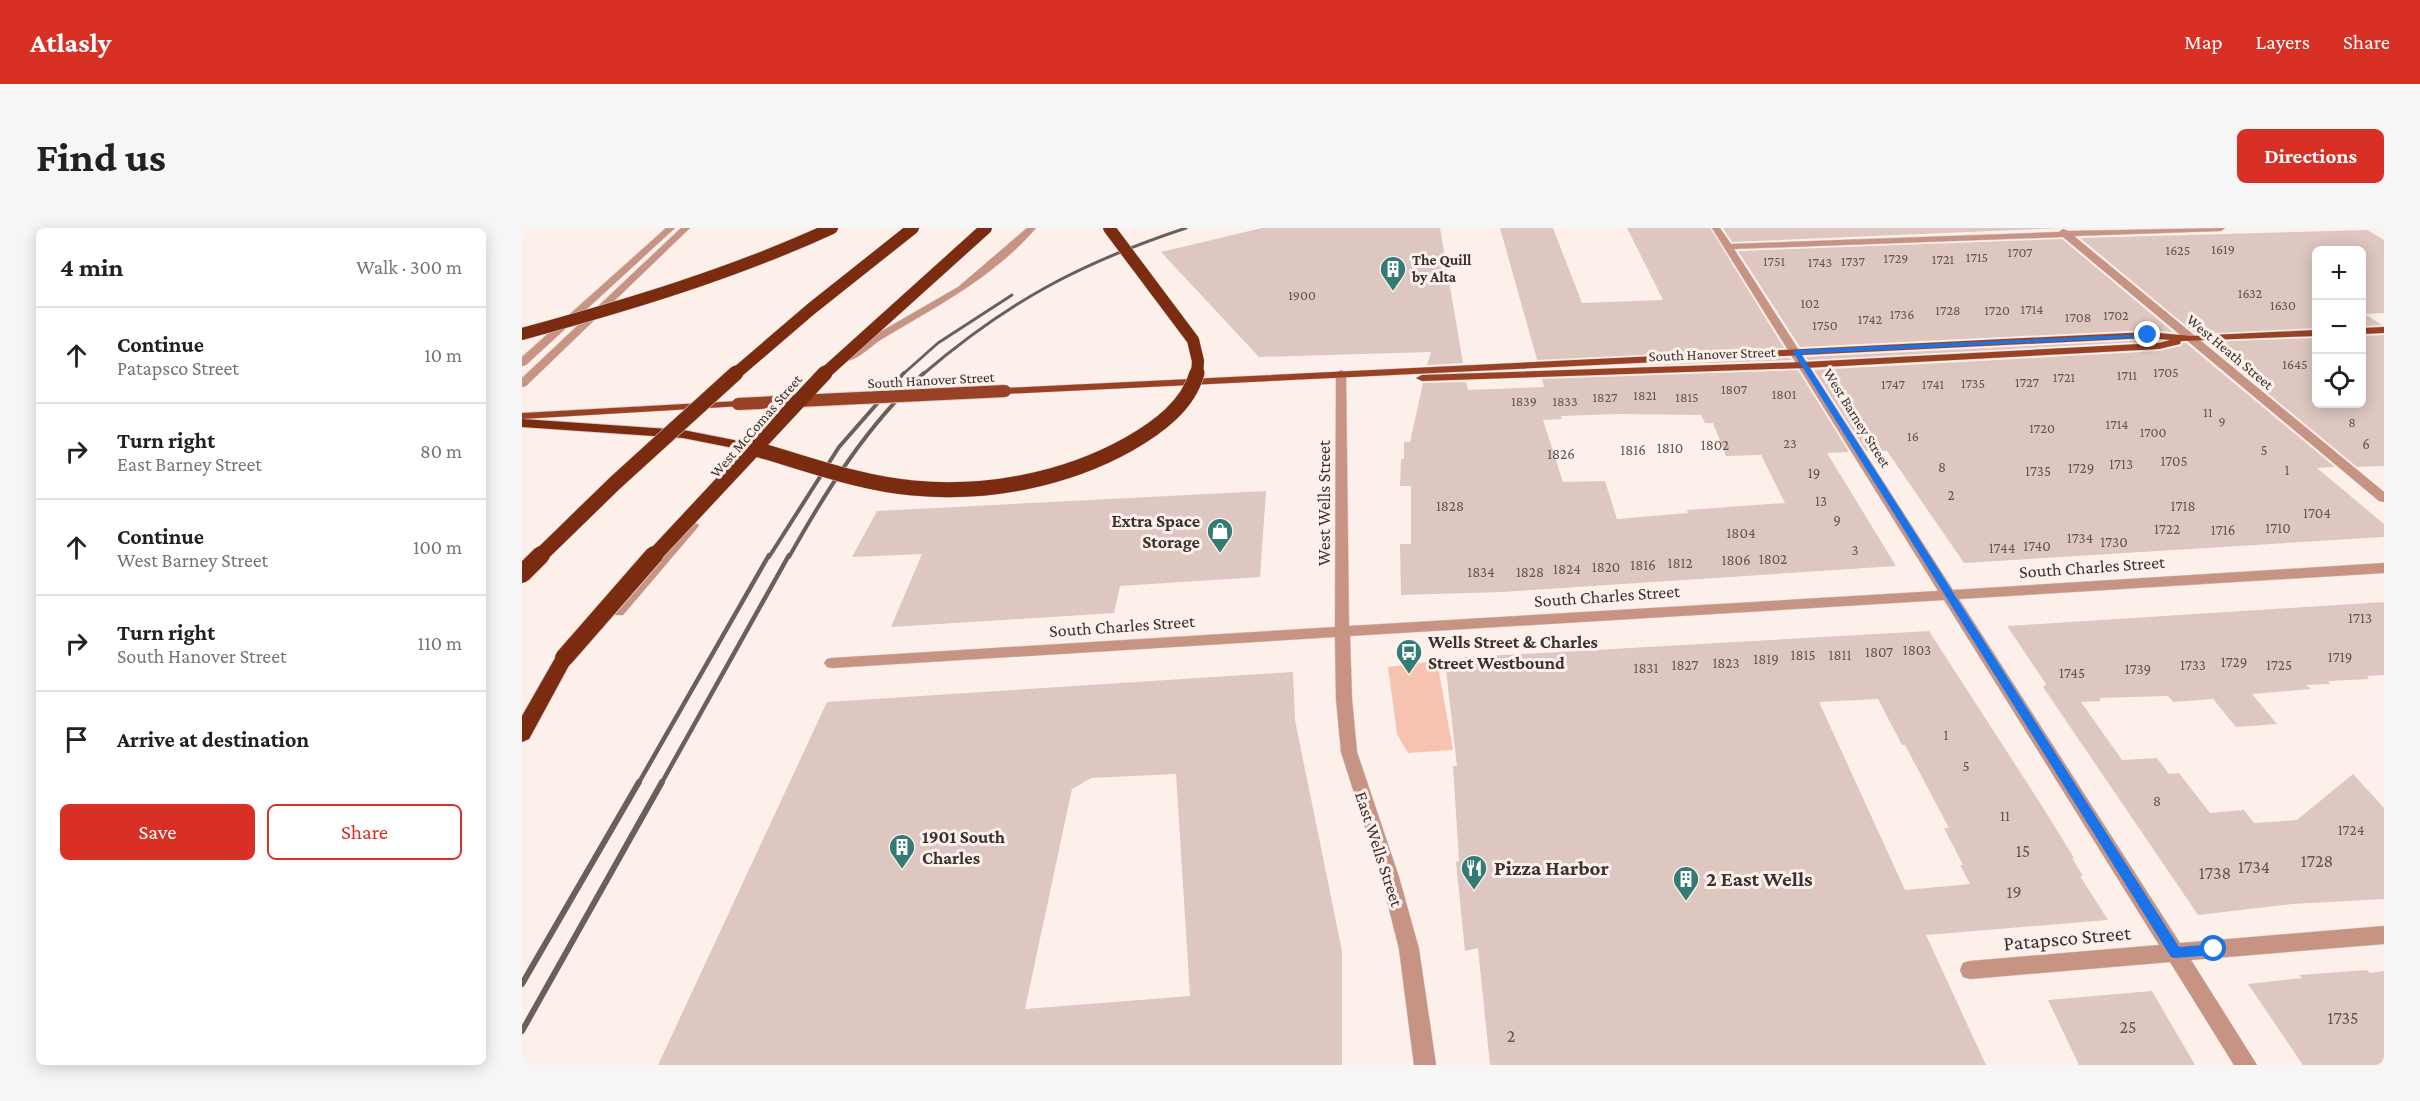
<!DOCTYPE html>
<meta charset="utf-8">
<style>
:root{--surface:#fff;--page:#f6f6f6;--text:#202124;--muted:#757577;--line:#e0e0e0;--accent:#d93025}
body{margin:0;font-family:"Crimson Pro",serif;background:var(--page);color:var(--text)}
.controls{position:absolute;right:18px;top:18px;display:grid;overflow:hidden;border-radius:9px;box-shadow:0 3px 15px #0003}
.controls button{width:54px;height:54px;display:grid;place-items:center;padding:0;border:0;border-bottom:2px solid var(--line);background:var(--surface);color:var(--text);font:30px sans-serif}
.stop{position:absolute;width:18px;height:18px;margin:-14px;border:4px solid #1a73e8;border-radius:50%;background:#fff}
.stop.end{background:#1a73e8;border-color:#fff;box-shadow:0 2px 6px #0008}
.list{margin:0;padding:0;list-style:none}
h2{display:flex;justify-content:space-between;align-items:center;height:78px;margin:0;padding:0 24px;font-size:26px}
h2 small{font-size:20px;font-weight:400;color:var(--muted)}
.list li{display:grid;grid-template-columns:39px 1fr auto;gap:18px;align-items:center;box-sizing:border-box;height:96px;padding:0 24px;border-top:2px solid var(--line)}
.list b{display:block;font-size:22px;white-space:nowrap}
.list p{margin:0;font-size:20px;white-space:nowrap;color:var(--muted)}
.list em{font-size:20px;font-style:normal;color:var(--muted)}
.actions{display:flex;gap:12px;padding:18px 24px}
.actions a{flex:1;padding:14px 0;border:2px solid var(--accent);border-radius:9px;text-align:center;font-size:21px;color:var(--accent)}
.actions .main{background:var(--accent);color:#fff}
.icon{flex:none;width:33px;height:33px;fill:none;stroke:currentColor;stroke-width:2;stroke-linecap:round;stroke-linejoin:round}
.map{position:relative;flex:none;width:1862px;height:837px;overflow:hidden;border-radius:9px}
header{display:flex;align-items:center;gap:36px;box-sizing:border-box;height:84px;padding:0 30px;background:var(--accent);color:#fff}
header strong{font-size:28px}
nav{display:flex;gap:33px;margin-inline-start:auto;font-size:21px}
.intro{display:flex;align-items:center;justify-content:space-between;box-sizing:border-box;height:144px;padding:0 36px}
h1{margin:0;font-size:42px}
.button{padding:15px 27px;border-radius:9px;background:var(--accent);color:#fff;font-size:21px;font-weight:700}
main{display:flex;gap:36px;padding:0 36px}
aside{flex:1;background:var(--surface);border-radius:9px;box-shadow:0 3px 15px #0003}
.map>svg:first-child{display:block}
.green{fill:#f8c2b1}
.building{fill:#ddc7c0;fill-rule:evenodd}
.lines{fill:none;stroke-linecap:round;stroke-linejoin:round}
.minor-casing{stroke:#dacec9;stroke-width:1}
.major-casing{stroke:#dacec9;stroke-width:1}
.highway-casing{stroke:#dacec9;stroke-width:2}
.minor{fill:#c79484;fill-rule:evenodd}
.major{fill:#994124;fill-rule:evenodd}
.highway{fill:#7b2b0f;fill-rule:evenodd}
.rail-far3{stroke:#69605c;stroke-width:3}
.rail-far2{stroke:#69605c;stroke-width:4}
.rail-far1{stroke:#69605c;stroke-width:4.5}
.rail{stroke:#69605c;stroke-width:6}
.major-bridge-casing{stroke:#dacec9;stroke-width:14;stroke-linecap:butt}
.highway-bridge-far2-casing{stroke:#dacec9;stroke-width:13;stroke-linecap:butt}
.highway-bridge-far1-casing{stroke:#dacec9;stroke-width:16;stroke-linecap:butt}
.highway-bridge-casing{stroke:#dacec9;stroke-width:20;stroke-linecap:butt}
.major-bridge{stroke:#994124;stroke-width:12}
.highway-bridge-far2{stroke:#7b2b0f;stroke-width:12}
.highway-bridge-far1{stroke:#7b2b0f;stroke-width:15}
.highway-bridge{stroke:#7b2b0f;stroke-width:18}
.route{fill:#1a73e8}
.labels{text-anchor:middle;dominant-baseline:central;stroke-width:6;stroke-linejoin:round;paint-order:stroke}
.far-number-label{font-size:14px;fill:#625652}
.far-poi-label{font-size:15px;font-weight:bold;fill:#39312e;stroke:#fdf0eb;text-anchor:start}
.far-street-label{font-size:15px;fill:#39312e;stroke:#fdf0eb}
.number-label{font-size:15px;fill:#625652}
.street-label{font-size:18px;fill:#39312e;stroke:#fdf0eb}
.poi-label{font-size:18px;font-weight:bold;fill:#39312e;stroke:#fdf0eb;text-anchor:start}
.near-number-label{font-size:18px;fill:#625652}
.near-poi-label{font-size:21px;font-weight:bold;fill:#39312e;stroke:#fdf0eb;text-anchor:start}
.near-street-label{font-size:21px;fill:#39312e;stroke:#fdf0eb}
</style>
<header>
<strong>Atlasly</strong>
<nav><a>Map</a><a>Layers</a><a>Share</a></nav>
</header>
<div class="intro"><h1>Find us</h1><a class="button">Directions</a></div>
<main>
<aside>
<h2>4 min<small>Walk · 300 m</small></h2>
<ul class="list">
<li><svg class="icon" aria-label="ahead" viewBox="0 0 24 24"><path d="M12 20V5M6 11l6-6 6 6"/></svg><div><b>Continue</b><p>Patapsco Street</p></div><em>10 m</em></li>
<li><svg class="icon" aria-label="right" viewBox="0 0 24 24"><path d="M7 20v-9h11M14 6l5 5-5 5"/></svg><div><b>Turn right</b><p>East Barney Street</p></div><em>80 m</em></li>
<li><svg class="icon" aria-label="ahead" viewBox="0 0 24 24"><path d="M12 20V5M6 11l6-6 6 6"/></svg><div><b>Continue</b><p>West Barney Street</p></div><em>100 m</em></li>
<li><svg class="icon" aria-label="right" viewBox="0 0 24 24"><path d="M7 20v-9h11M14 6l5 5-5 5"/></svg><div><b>Turn right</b><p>South Hanover Street</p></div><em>110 m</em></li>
<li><svg class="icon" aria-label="arrive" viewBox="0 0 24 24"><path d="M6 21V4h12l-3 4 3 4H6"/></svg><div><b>Arrive at destination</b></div></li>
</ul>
<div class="actions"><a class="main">Save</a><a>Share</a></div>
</aside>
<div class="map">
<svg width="1862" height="837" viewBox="0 0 1862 837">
<rect width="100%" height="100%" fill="#fdf0eb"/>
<path class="green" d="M915 433 931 522 886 525 875 506 866 439Z"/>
<path class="building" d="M740 0H918L941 135 905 137 909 124 737 129 639 24Z
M978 0H1031L1060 75 1141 72 1105 0H1188L1262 120 1015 132Z
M1201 0H1539L1210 14Z
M1845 2 1862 12V85L1843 86 1860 97 1839 98V22H1794V100L1674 106 1558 10Z
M1540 11 1651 104 1626 102 1278 119 1216 23Z
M1862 107V238L1835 239 1684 114 1794 110V176H1839V108Z
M1626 112 1633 113 1286 132 1284 129Z
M1661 115H1664L1813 239 1795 240 1862 296V309L1442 335 1365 223H1344L1292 142 1637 123 1659 118Z
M1268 130 1270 132 1105 138Z
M1276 142 1327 224 1305 225 1374 338 981 364 879 367 878 316H889V258H878L879 231H882V214H888L901 155 944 154 946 162 1022 159 1020 151ZM1096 186 1179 187 1183 195H1191L1204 228 1239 227 1263 275 1165 282 1166 285 1095 291 1083 253 1041 254 1021 192 1040 191 1039 188Z
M744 263 738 349 598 358 592 385 369 399 400 326 330 329 355 283Z
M1862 374V447L1845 448 1847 451 1806 453 1808 456 1784 457 1789 461 1730 466 1755 496 1714 499 1691 471 1651 474 1646 468 1577 470 1579 473 1559 474 1600 532 1635 530 1647 546 1657 545 1688 585 1722 582 1732 595 1775 592 1831 546 1862 580V671L1770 676 1676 687 1521 459 1524 456 1485 398Z
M1407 403 1520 578 1552 630H1550L1561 648H1558L1586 692 1404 707 1464 837H968L956 720 943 723 934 634 937 633 931 538H935L923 433 947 429ZM1356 471 1380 517H1383L1427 600H1422L1441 637H1438L1448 656 1383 662 1297 474Z
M771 444 773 492 820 723V837H136L305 474ZM654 546 668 768 503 781 550 561 569 550Z
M1845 742 1848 745 1862 743V837H1781L1726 756 1780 750 1777 747Z
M1630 763 1673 837H1557L1526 772Z"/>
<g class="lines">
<g class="minor-casing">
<path id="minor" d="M144 0H153L4 137 0 138V129Z
M159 0H168L4 158 0 159V150Z
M505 0H514C472 49 415 78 360 111 350 117 333 135 321 133V129L346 111 436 59Z
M1190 0H1198L1209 16 1537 4 1541 1 1546 3 1703 0 1699 3 1552 8 1862 264V274L1857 273 1541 9 1212 21 1431 362 1862 335V345L1437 371 1658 715 1862 698V716L1669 732 1735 837H1712L1648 734 1448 751 1441 749 1438 742 1441 735 1448 733 1637 717 1422 372 828 408 830 471 835 524 877 649 897 721 914 837H892L877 721 859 649 819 524 814 471 813 409 310 440 305 439 302 435 305 431 310 430 813 399 814 145 819 142 824 145 827 398 1416 363Z
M170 293 177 297 175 300 101 387H91L89 384 91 381 165 294Z"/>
</g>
<g class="major-casing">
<path id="major" d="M1862 99V105L1840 106V100Z
M1794 102V108L1659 113 1658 116 1637 121 1282 140 900 153 894 150 900 147 1282 134 1637 115 1648 112 1626 110 483 166 477 163 483 160 1626 104 1669 108Z
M216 173 222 176 220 178 0 191V185Z"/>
</g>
<g class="highway-casing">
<path id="highway" d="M0 191 161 202 227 215 234 219 227 223 161 210 0 199Z
M42 423 48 425 51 430 7 511 0 514V488L36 425Z"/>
</g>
<use href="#minor" class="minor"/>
<use href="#major" class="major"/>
<use href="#highway" class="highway"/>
<path class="rail-far3" d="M380 147 416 115 490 67
M400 147C485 74 558 35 664 0"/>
<path class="rail-far2" d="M247 329 317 219 382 145
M267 329C304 263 345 197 402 145"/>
<path class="rail-far1" d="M116 556 247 327
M139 556 267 327"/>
<path class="rail" d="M0 756 117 554
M0 803 140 554"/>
<g class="major-bridge-casing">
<path id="major-bridge" d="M216 176 483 163"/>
</g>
<g class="highway-bridge-far2-casing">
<path id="highway-bridge-far2" d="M587 0 671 112 676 133 675 147
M0 106C106 77 210 46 310 0
M212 147 289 81 391 0
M301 147 464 0"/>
</g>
<g class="highway-bridge-far1-casing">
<path id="highway-bridge-far1" d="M227 219C281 234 335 255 391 260 464 267 543 252 607 216 635 200 666 178 675 145
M17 329 93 255 214 145
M131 329 303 145"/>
</g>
<g class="highway-bridge-casing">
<path id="highway-bridge" d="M0 346 19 327
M42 430 132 327"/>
</g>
<use href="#major-bridge" class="major-bridge"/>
<use href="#highway-bridge-far2" class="highway-bridge-far2"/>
<use href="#highway-bridge-far1" class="highway-bridge-far1"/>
<use href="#highway-bridge" class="highway-bridge"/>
</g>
<path class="route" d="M1628 106 1626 109 1279 126 1657 719 1692 716 1698 721 1692 727 1653 730 1649 729 1271 124 1274 122Z"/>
<defs>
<g id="building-pin" transform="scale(1.35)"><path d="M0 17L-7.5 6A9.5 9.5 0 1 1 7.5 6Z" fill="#337b75" stroke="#fdf0eb"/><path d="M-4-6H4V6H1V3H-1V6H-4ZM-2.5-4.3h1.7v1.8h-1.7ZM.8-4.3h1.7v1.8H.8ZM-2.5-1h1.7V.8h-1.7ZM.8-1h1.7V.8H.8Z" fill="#fff"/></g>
<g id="shop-pin" transform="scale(1.35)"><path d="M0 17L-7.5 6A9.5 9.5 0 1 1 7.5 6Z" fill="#337b75" stroke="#fdf0eb"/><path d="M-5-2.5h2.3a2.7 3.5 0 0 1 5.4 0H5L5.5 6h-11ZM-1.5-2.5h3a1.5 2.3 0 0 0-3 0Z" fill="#fff"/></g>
<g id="bus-pin" transform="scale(1.35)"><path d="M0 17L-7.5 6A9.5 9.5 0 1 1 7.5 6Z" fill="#337b75" stroke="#fdf0eb"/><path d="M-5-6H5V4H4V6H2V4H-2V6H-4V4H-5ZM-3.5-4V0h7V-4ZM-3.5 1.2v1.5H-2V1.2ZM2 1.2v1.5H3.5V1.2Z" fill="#fff"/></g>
<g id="restaurant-pin" transform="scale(1.35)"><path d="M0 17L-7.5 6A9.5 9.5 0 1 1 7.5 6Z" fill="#337b75" stroke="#fdf0eb"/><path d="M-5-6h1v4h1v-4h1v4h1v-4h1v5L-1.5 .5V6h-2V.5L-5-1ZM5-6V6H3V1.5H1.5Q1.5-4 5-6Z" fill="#fff"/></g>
</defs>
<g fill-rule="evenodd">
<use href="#building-pin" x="871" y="41"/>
<use href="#shop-pin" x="698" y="303"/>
<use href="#bus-pin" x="887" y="424"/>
<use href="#building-pin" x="380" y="619"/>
<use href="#restaurant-pin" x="952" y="640"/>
<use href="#building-pin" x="1164" y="651"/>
</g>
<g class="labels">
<g class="far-number-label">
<text x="1701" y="21">1619</text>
<text x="1656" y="22">1625</text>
<text x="1498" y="24">1707</text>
<text x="1455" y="29">1715</text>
<text x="1374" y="30">1729</text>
<text x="1421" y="31">1721</text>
<text x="1252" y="33">1751</text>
<text x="1331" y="33">1737</text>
<text x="1298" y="34">1743</text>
<text x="1728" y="65">1632</text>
<text x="780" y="67">1900</text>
<text x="1288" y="75">102</text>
<text x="1761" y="77">1630</text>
<text x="1510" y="81">1714</text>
<text x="1426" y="82">1728</text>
<text x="1475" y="82">1720</text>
<text x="1380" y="86">1736</text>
<text x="1594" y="87">1702</text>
<text x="1556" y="89">1708</text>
<text x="1348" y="91">1742</text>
<text x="1303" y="97">1750</text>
<text x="1773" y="136">1645</text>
<text x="1644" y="144">1705</text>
<text x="1605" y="147">1711</text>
<text x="1542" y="149">1721</text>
<text x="1505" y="154">1727</text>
<text x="1451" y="155">1735</text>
<text x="1371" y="156">1747</text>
<text x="1411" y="156">1741</text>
<text x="1212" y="161">1807</text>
<text x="1262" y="166">1801</text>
<text x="1123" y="167">1821</text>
<text x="1083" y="169">1827</text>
<text x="1165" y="169">1815</text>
<text x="1002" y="173">1839</text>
<text x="1043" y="173">1833</text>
<text x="1686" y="184">11</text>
<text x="1700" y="193">9</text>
<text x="1830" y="194">8</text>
<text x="1595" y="196">1714</text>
<text x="1520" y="200">1720</text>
<text x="1631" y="204">1700</text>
<text x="1391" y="208">16</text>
<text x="1268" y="215">23</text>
</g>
<g class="far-poi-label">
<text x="890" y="32">The Quill<tspan x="890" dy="17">by Alta</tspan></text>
</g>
<g class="far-street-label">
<text transform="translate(1708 124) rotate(40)">West Heath Street</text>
<text transform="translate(1190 126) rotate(-2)">South Hanover Street</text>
<text transform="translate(409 152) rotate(-3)">South Hanover Street</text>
<text transform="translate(1335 190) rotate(58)">West Barney Street</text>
<text transform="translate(234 198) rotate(-49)">West McComas Street</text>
</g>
<g class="number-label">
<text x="1844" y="216">6</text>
<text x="1193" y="217">1802</text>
<text x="1148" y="220">1810</text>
<text x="1111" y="222">1816</text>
<text x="1742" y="222">5</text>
<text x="1039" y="226">1826</text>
<text x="1652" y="233">1705</text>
<text x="1599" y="236">1713</text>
<text x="1420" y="239">8</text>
<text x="1559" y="240">1729</text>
<text x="1765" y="242">1</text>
<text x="1516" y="243">1735</text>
<text x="1292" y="245">19</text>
<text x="1429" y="267">2</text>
<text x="1299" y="273">13</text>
<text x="928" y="278">1828</text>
<text x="1661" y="278">1718</text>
<text x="1795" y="285">1704</text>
<text x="1315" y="292">9</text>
<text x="1756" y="300">1710</text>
<text x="1645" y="301">1722</text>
<text x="1701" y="302">1716</text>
<text x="1219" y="305">1804</text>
<text x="1558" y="310">1734</text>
<text x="1592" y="314">1730</text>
<text x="1515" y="318">1740</text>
<text x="1480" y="320">1744</text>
<text x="1333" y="322">3</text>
<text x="1251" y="331">1802</text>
<text x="1214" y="332">1806</text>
<text x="1158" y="335">1812</text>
<text x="1121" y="337">1816</text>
<text x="1084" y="339">1820</text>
<text x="1045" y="341">1824</text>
<text x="959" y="344">1834</text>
<text x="1008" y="344">1828</text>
<text x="1838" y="390">1713</text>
<text x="1395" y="422">1803</text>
<text x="1357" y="424">1807</text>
<text x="1281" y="427">1815</text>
<text x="1318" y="427">1811</text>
<text x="1818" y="429">1719</text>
<text x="1244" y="431">1819</text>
<text x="1712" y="434">1729</text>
<text x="1204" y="435">1823</text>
<text x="1163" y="437">1827</text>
<text x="1671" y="437">1733</text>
<text x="1757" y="437">1725</text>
<text x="1124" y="440">1831</text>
<text x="1616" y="441">1739</text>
<text x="1550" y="445">1745</text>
<text x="1424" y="507">1</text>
<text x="1444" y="538">5</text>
<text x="1635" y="573">8</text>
<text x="1483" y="588">11</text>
<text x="1829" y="602">1724</text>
</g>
<g class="street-label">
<text transform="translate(802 275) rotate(-90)">West Wells Street</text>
<text transform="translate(1570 339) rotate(-4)">South Charles Street</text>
<text transform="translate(1085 368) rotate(-4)">South Charles Street</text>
<text transform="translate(600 398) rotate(-4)">South Charles Street</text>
<text transform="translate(857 621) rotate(72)">East Wells Street</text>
</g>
<g class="poi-label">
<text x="678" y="293" text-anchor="end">Extra Space<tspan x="678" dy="21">Storage</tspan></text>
<text x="906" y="414">Wells Street &amp; Charles<tspan x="906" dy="21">Street Westbound</tspan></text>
<text x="400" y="609">1901 South<tspan x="400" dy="21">Charles</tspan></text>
</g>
<g class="near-number-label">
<text x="1501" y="623">15</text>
<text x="1795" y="633">1728</text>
<text x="1732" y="639">1734</text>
<text x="1693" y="645">1738</text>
<text x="1492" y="664">19</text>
<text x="1821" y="790">1735</text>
<text x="1606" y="799">25</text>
<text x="989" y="808">2</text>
</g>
<g class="near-poi-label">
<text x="972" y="640">Pizza Harbor</text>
<text x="1184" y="651">2 East Wells</text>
</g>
<g class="near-street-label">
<text transform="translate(1545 710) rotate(-5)">Patapsco Street</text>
</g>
</g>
</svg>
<div class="controls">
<button>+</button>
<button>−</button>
<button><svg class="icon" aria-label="locate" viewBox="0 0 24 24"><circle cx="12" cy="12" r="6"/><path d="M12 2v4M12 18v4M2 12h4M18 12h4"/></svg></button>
</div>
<div class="stop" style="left:1692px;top:721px"></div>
<div class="stop end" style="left:1626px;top:107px"></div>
</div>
</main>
